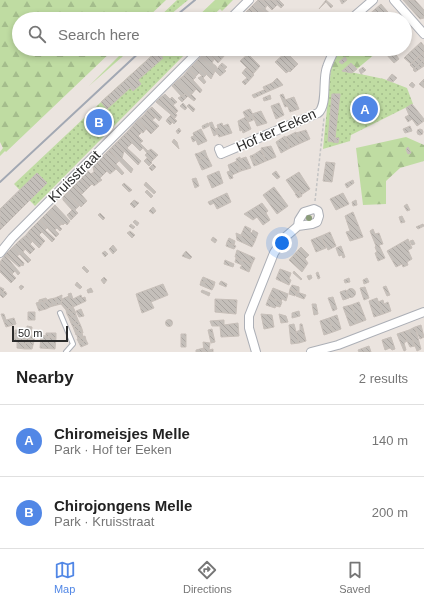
<!DOCTYPE html>
<meta charset="utf-8">
<style>
:root{--surface:#fff;--page:#f2f2f2;--text:#222;--muted:#767676;--line:#e0e0e0;--accent:#5187e6}
body{margin:0;font-family:Arial,sans-serif;background:var(--page);color:var(--text)}
.scale{position:absolute;left:12px;bottom:10px;width:56px;box-sizing:border-box;padding-left:4px;border:2px solid #2b2b2b;border-top:0;font-size:11px;line-height:14px;white-space:nowrap;color:#2b2b2b;-webkit-text-stroke:3px #fff;paint-order:stroke}
.you{position:absolute;left:282px;top:243px;width:14px;height:14px;margin:-10px;border:3px solid #fff;border-radius:50%;background:#1a73e8;box-shadow:0 0 0 6px #1a73e833}
.badge{display:grid;place-items:center;width:26px;height:26px;border-radius:50%;background:var(--accent);color:#fff;font-size:13px;font-weight:700}
.pin{position:absolute;translate:-50% -50%;border:2px solid #fff;box-shadow:0 1px 4px #0006}
.list{margin:0;padding:0;list-style:none}
h2{display:flex;justify-content:space-between;align-items:center;height:52px;margin:0;padding:0 16px;font-size:17px}
h2 small{font-size:13px;font-weight:400;color:var(--muted)}
.list li{display:grid;grid-template-columns:26px 1fr auto;gap:12px;align-items:center;box-sizing:border-box;height:72px;padding:0 16px;border-top:1px solid var(--line)}
.list b{display:block;font-size:15px;white-space:nowrap}
.list p{margin:0;font-size:13px;white-space:nowrap;color:var(--muted)}
.list em{font-size:13px;font-style:normal;color:var(--muted)}
.icon{flex:none;width:22px;height:22px;fill:none;stroke:currentColor;stroke-width:2;stroke-linecap:round;stroke-linejoin:round}
.map{position:relative;flex:none;width:424px;height:352px;overflow:hidden}
.search{position:absolute;background:var(--surface);box-shadow:0 2px 6px #0003;left:12px;right:12px;top:12px;height:44px;display:flex;align-items:center;gap:10px;box-sizing:border-box;padding:0 14px;border-radius:22px;color:var(--muted);font-size:15px}
.sheet{height:196px;background:var(--surface)}
nav{display:flex;justify-content:space-around;align-items:center;box-sizing:border-box;height:56px;border-top:1px solid var(--line);background:var(--surface);font-size:11px;color:var(--muted)}
nav a{display:grid;justify-items:center;gap:2px}
nav .on{color:var(--accent)}
.map>svg:first-child{display:block}
.green{fill:url(#green-dots)}
.forest{fill:url(#forest-firs)}
.building{fill:url(#building-back-hatch);stroke:#c7bfb9}
.lines{fill:none;stroke-linecap:round;stroke-linejoin:round}
.service-casing{stroke:#acafb6;stroke-width:6}
.minor-casing{stroke:#acafb6;stroke-width:10}
.path{stroke:#c4c4c4;stroke-width:1.5;stroke-dasharray:3 2;stroke-linecap:butt}
.service{stroke:#fff;stroke-width:4}
.minor{stroke:#fff;stroke-width:8}
.rail{stroke:#a2a8b3;stroke-width:2}
.tree{fill:#8a9c78}
.labels{text-anchor:middle;dominant-baseline:central;stroke-width:3;stroke-linejoin:round;paint-order:stroke}
.street-label{font-size:14px;fill:#2b2b2b;stroke:#fff}
</style>
<div class="map">
<svg width="424" height="352" viewBox="0 0 424 352">
<defs>
<pattern id="green-dots" width="8" height="8" patternUnits="userSpaceOnUse"><rect width="8" height="8" fill="#bfdca2"/><path d="M2 2h.1M6 6h.1" fill="none" stroke="#a4bd8c" stroke-width="1.8" stroke-linecap="round"/></pattern>
<pattern id="forest-firs" width="22" height="20" patternUnits="userSpaceOnUse"><rect width="22" height="20" fill="#bfdca2"/><path d="M5 1l3.5 6h-7zM16 11l3.5 6h-7z" fill="#a4bd8c"/></pattern>
<pattern id="building-back-hatch" width="6" height="6" patternUnits="userSpaceOnUse"><rect width="6" height="6" fill="#c4bfba"/><path d="M-1 5l2 2M0 0l6 6M5-1l2 2" fill="none" stroke="#a9a4a0"/></pattern>
</defs>
<rect width="100%" height="100%" fill="#ebe4df"/>
<path class="green" d="M177 0H188L165 19H157Z
M126 49H131L89 86Z
M159 49H190L35 206 14 184 101 102Z
M331 68 384 79 407 88 413 104 351 135 350 141 323 149Z"/>
<path class="forest" d="M0 0H166L146 19H19V49H114L6 152 5 151 0 156V152L3 148 0 142Z
M215 0H233L222 11 220 9 209 19H195Z
M340 49H381L352 73 331 68Z
M406 137 424 145V161L400 168 386 181V204L363 205 356 148Z"/>
<path class="building" d="M258 0H262L267 5 265 9 274 17 272 19 255 3Z
M262 0H272L277 5 272 10Z
M272 0H279L284 5 281 8Z
M326 0 333 6 331 8 326 2 319 9Z
M340 0H347L342 4Z
M403 0H415L424 10V18L420 19Z
M255 3 264 12 262 14 264 17 266 15 269 18 262 19 250 8Z
M381 4 387 11 378 19 370 17 368 19H358L363 14 366 17Z
M250 8 262 19 255 17 253 19 246 12Z
M387 11 394 18 379 19V18Z
M246 12 253 19H243L241 17Z
M405 31 409 36 405 39Z
M421 42 424 46V52L411 64 404 58Z
M209 49H219L225 55 218 63 207 51Z
M391 49H398L394 52 399 59 394 63 386 54Z
M157 51 163 58 138 80 141 84 133 91 130 88 107 109 101 102Z
M207 51 214 59 212 63 216 66 217 69 220 65 226 71 220 76 201 57Z
M286 52 298 64 290 72 289 71 286 73 275 62Z
M424 52V59L414 69 410 65Z
M248 54 260 66 253 74 240 61Z
M201 57 215 71 211 79 195 63Z
M345 57 347 60 342 64 339 62Z
M424 59V66L415 72 413 70Z
M195 63 207 74 203 78 206 82 204 84 198 78 202 76 199 73 196 76 189 69Z
M222 63 227 67 225 69 220 65Z
M351 63 357 69 352 73 342 71Z
M363 67 366 70 361 74 359 70Z
M246 68 254 75 245 85 242 82 247 78 242 73Z
M189 69 196 77 193 80 202 90 200 93 183 76Z
M392 74 397 78 393 82 387 80Z
M183 76 196 89 191 95 177 81Z
M277 78 283 85 267 92 266 89H264L263 87 272 83 273 85 272 83Z
M424 79V88L419 84Z
M177 81 196 99 194 101 185 94 182 97 172 86Z
M412 82 415 85 413 88 409 85Z
M266 89 267 92 254 98 252 95Z
M165 94 170 99 172 97 177 102 173 105 178 111 176 113 160 98Z
M185 94 188 96 182 102 178 98Z
M283 94 288 106 285 107 280 95Z
M332 94H340L335 138H339L338 143 328 141Z
M270 95 271 99 264 101 263 98Z
M294 97 299 109 290 112 285 100Z
M160 98 177 115 175 118 156 102Z
M183 103 187 108 185 110 180 106Z
M279 103 284 115 276 119 271 106Z
M189 104 195 109 193 112 187 106Z
M412 104 424 119V121L417 126 412 119 408 122 405 117 409 115 406 108Z
M152 107 162 117 159 121 148 110Z
M250 109 255 119 251 121 247 110Z
M148 110 155 118 152 120 159 126 156 129 143 116Z
M247 110 251 121 248 122 243 112Z
M261 111 267 123 257 126 252 114Z
M171 115 177 121 174 124 168 118Z
M143 116 156 129 151 134 138 120Z
M246 117 251 129 243 133 242 130 240 131 238 121Z
M168 118 173 122 170 125 166 121Z
M138 120 146 129 143 133 140 131 141 133 138 136 143 141 140 143 128 131Z
M212 122 217 134 214 136 209 123Z
M208 123 209 126 203 129 202 126Z
M222 123 223 126 228 124 232 133 219 137 215 129 218 128 217 125Z
M410 126 412 131 405 133 403 129Z
M179 128 181 131 178 134 176 131Z
M417 132a3 3 0 1 1 6 0a3 3 0 1 1-6 0Z
M201 129 207 141 198 145 196 140 193 142 191 137 194 136 193 133Z
M306 130 310 139 301 143 296 133Z
M128 131 155 158 151 162 145 155 147 153 143 148 140 151 124 135Z
M296 132 301 143 290 148 286 137Z
M124 135 132 143 127 148 141 161 138 165 116 143Z
M285 136 290 148 281 153 276 142Z
M174 139 177 142 179 149 172 142Z
M116 143 124 151 122 158 133 169 131 173 109 150Z
M271 146 276 157 266 161 261 148Z
M408 147 411 153 408 154 406 149Z
M151 149 158 155 155 158 148 151Z
M109 150 119 161 116 164 124 173 122 175 103 156Z
M205 150 207 156 201 159 199 153Z
M261 150 266 161 257 165 253 155Z
M199 153 201 159 207 156 212 166 202 170 195 154Z
M253 155 257 165 254 166 250 156Z
M103 156 116 169 110 174 97 162Z
M240 157V159L246 157 251 168 241 171 236 159Z
M147 158 152 163 149 166 144 161Z
M237 161 241 171 232 175 233 178 230 179 227 172 230 171 228 165Z
M97 162 107 171 100 178 102 180 99 182 91 174 94 172 93 166Z
M326 162 335 163 332 182 323 181Z
M153 164 156 167 152 171 149 168Z
M88 171 99 182 94 186 92 184 89 187 81 179Z
M219 171 223 183 212 188 207 176Z
M276 171 280 177 277 179 272 174Z
M299 172 310 189 301 195 299 191 296 194 286 180Z
M37 173 47 183 0 230V209Z
M196 178 199 186 195 188 192 179Z
M81 179 89 187 82 194 74 186Z
M353 180 354 183 347 188 345 184Z
M146 182 156 192 154 194 144 185Z
M124 183 132 190 129 192 122 185Z
M74 186 87 201 81 207 67 193Z
M274 187 288 206 277 214 263 195Z
M147 190 153 196 151 198 145 192Z
M299 191 302 196 298 198 295 194Z
M67 193 79 206 75 210 78 213 74 217 70 212 72 210 63 200V197Z
M227 193 231 202 217 209 214 203 210 205 208 202Z
M343 193 349 204 336 210 330 199Z
M134 200 139 203 134 208 130 204Z
M356 200 357 205 353 206 352 202Z
M262 203 268 211 266 213 270 220 263 225 257 217 253 220 244 214Z
M407 204 410 210 407 211 404 206Z
M55 205 70 221 67 225 65 223 63 225 49 211Z
M153 207 156 211 153 214 149 211Z
M49 211 62 224 59 226 62 229 60 231 44 216Z
M70 212 74 217 71 220 67 215Z
M353 212 363 237 350 241 346 232 350 231 345 216Z
M100 213 105 218 103 220 98 215Z
M44 216 57 228 55 230 59 234 56 237 40 220Z
M402 216 405 222 401 223 399 217Z
M40 220 47 228 45 230 55 239 52 242 35 225Z
M135 220 139 223 137 226 133 222Z
M131 224 135 227 133 229 129 226Z
M423 224 424 226 418 229 416 227Z
M35 225 42 232 39 235 45 241 43 243 30 230Z
M245 226 251 229 250 232 252 233 253 230 258 233 255 241 241 235Z
M373 229 375 234 379 233 383 244 379 245 385 258 378 261 375 253 377 252 375 247 376 246 370 231Z
M30 230 43 243 39 248 26 235Z
M130 231 135 235 132 238 127 233Z
M330 232 336 246 328 250 321 236Z
M236 233 255 241 252 247 237 240Z
M26 235 32 242 30 244 35 249 30 254 18 242Z
M321 236 326 248 316 252 311 240Z
M213 237 217 240 215 243 211 240Z
M229 238 235 241 234 245 227 242Z
M408 239 412 248 408 250 412 259 407 262 408 265 403 267 402 264 396 267 387 251Z
M413 240 415 244 412 245 410 241Z
M18 242 25 249 23 252 31 260 28 263 13 247Z
M227 242 236 246 234 249 226 246Z
M113 245 117 250 113 254 109 249Z
M341 246 345 257 343 258 342 255 339 256 336 248Z
M13 247 20 254 17 256 24 263 23 266 8 252Z
M301 247 309 255 305 259 308 263 302 272 289 260Z
M237 250 255 258 252 264 235 257Z
M105 251 108 254 105 257 102 253Z
M186 251 192 257 190 259 182 256Z
M8 252 22 265 19 267 5 255Z
M5 255 20 273 18 275 15 271 12 274 0 262Z
M236 258 252 264 249 272 240 268 242 265 235 262Z
M225 260 234 264 233 267 224 264Z
M0 262 16 278 11 283 0 272Z
M84 266 89 271 87 273 82 268Z
M280 269 291 273 289 279 291 280 289 285 276 279Z
M294 271 302 279 301 280 293 273Z
M318 272 320 278 318 279 316 273Z
M311 275 312 278 309 280 307 276Z
M104 277 107 280 104 284 101 280Z
M203 277 215 282 214 286 201 281Z
M349 278 350 282 345 283 344 280Z
M367 278 369 282 364 284 363 280Z
M201 281 214 286 212 290 200 285Z
M221 281 227 284 226 287 219 284Z
M77 282 82 287 80 289 75 285Z
M163 284 168 295 151 302 154 308 142 313 136 294Z
M21 285 24 287 21 290 19 287Z
M292 285 299 287V292L290 289Z
M386 286 390 295 387 296 383 287Z
M0 287 4 289 3 293 5 291 7 294 3 298 0 295Z
M365 287 369 298 364 300 360 288Z
M91 288 93 292 88 293 87 290Z
M273 288 288 294 286 301 282 299 281 302 269 297Z
M346.5 293a4.5 4.5 0 1 1 9 0a4.5 4.5 0 1 1-9 0Z
M290 289 297 292 295 296 289 294Z
M202 290 210 293 209 296 201 292Z
M346 290 349 298 343 300 340 292Z
M297 292 306 295 304 299 296 296Z
M71 293 73 299 81 295 82 298 85 297 86 301 73 307 68 294Z
M62 295 61 304 57 305 55 298Z
M69 296 73 307 66 310 61 304 62 299Z
M269 297 282 302 280 307 276 306 275 308 266 305Z
M333 297 337 309 333 311 328 298Z
M46 298 47 300 39 302V300Z
M55 298 57 305 53 306 50 299Z
M377 298 383 314 374 317 369 301Z
M50 299 53 306 50 307 47 300Z
M215 299 237 300 236 314 215 312Z
M47 300 50 307 46 309 44 301Z
M383 300 384 304 388 302 391 311 383 314 378 302Z
M44 301 46 309 42 310 39 302Z
M39 302 42 310 39 311 36 303Z
M359 302 366 320 358 323 351 305Z
M312 304H316L318 314 314 315Z
M351 305 358 323 350 326 343 307Z
M73 307 75 311 67 314 66 310Z
M81 309 84 316 79 317 76 311Z
M75 311 76 315 69 318 67 314Z
M299 311 300 316 292 318V313Z
M28 312H35V320H28Z
M1 314H4L6 320 14 318 16 324 6 327Z
M261 314 272 315 274 327 264 329Z
M279 314 286 316 288 322 281 323Z
M76 315 78 320 71 323 69 318Z
M337 315 341 329 333 332 329 318Z
M329 318 333 332 324 335 320 321Z
M165.5 323a3.5 3.5 0 1 1 7 0a3.5 3.5 0 1 1-7 0Z
M78 320 80 324 73 327 71 323Z
M224 320V325L238 323 239 336 221 337 220 326H212L210 321Z
M80 324 82 329 75 332 73 327Z
M294 324 299 343 291 344 289 325Z
M300 324H302L306 341 299 343 296 332 300 330Z
M421 325 424 337 420 339 415 327Z
M27 326 32 327 31 335 35 337 32 349H25Z
M415 327 421 349 417 351 409 330Z
M82 329 83 333 76 335 75 332Z
M212 329 215 342 211 343 208 330Z
M15 330 27 331 25 349 17 348V341L14 340Z
M409 330 415 346 410 347 403 332Z
M403 332 407 341 404 343 406 350 404 351 397 334Z
M77 336a3 3 0 1 1 6 0a3 3 0 1 1-6 0Z
M46 333H56V338L46 337Z
M181 334H186V347H181Z
M41 335 56 338 55 349 40 348Z
M85 336 86 340 79 343 77 339Z
M391 337 395 349 392 350 390 348 385 350 382 340Z
M86 340 88 344 81 347 79 343Z
M203 342 210 343 209 350 213 349V352H204Z
M369 346 371 352H359L358 350Z
M204 348V352H196V350Z"/>
<g class="lines">
<g class="service-casing">
<path id="service" d="M60 313 73 344 66 352"/>
</g>
<g class="minor-casing">
<path id="minor" d="M394 0 424 34
M230 19 249 0
M351 19 373 0
M219 149 221 154 318 113C328 105 322 79 327 67 329 61 332 55 335 49
M0 253 12 238 201 49
M256 352 249 328V316L274 253 283 239 298 226 312 224 317 222 319 216 318 211 314 209 304 212 299 220 298 226
M311 352 338 345 424 312"/>
</g>
<path class="path" d="M315 201 324 118"/>
<use href="#service" class="service"/>
<use href="#minor" class="minor"/>
<path class="rail" d="M172 19 195 0
M0 182 143 49"/>
</g>
<circle class="tree" cx="309" cy="218" r="3"/>
<g class="labels">
<g class="street-label">
<text transform="translate(276 130) rotate(-24)">Hof ter Eeken</text>
<text transform="translate(74 176) rotate(-45)">Kruisstraat</text>
</g>
</g>
</svg>
<div class="scale">50 m</div>
<div class="you"></div>
<div class="pin badge" style="left:365px;top:109px">A</div>
<div class="pin badge" style="left:99px;top:122px">B</div>
<div class="search"><svg class="icon" aria-label="search" viewBox="0 0 24 24"><circle cx="10" cy="10" r="6"/><path d="M15 15l6 6"/></svg>Search here</div>
</div>
<section class="sheet">
<h2>Nearby<small>2 results</small></h2>
<ul class="list">
<li><span class="badge">A</span><div><b>Chiromeisjes Melle</b><p>Park · Hof ter Eeken</p></div><em>140 m</em></li>
<li><span class="badge">B</span><div><b>Chirojongens Melle</b><p>Park · Kruisstraat</p></div><em>200 m</em></li>
</ul>
</section>
<nav>
<a class="on"><svg class="icon" aria-label="map" viewBox="0 0 24 24"><path d="M3 6l6-2 6 2 6-2v14l-6 2-6-2-6 2zM9 4v14M15 6v14"/></svg>Map</a>
<a><svg class="icon" aria-label="directions" viewBox="0 0 24 24"><path d="M12 3l9 9-9 9-9-9zM9 14v-3h6M13 9l2 2-2 2"/></svg>Directions</a>
<a><svg class="icon" aria-label="saved" viewBox="0 0 24 24"><path d="M7 4h10v16l-5-4-5 4z"/></svg>Saved</a>
</nav>
